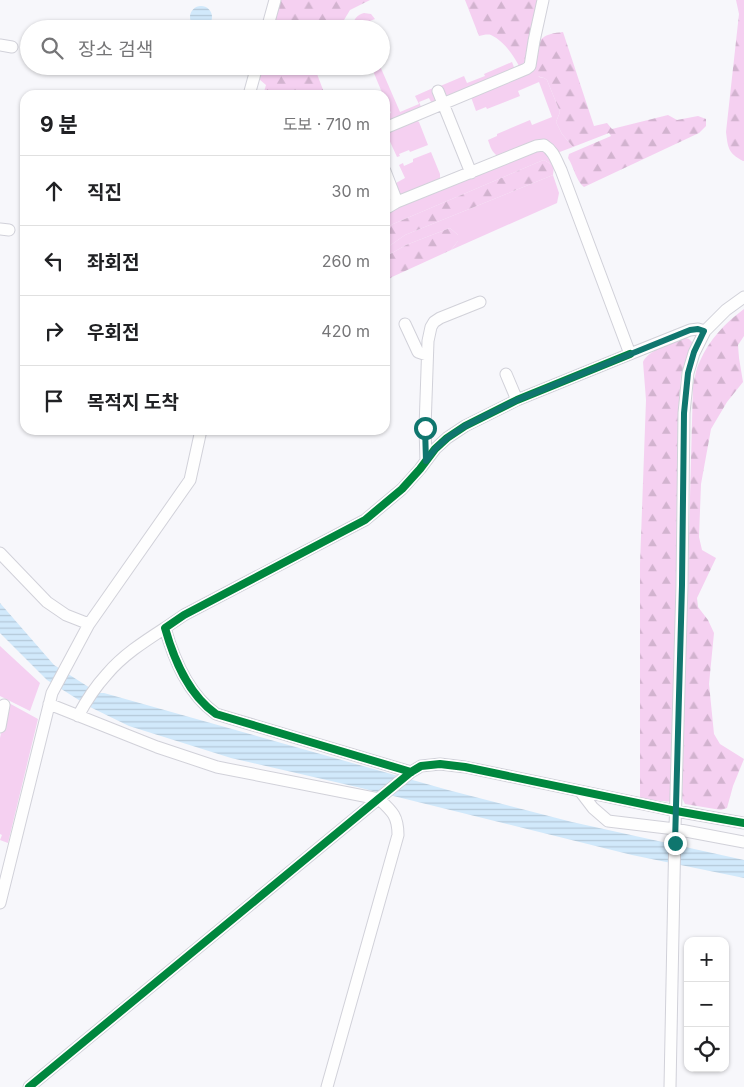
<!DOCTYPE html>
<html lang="ko">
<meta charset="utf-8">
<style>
:root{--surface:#fff;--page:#f6f6f6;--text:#202124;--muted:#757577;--line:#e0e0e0}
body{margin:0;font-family:Inter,"Noto Sans KR",sans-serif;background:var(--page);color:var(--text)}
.controls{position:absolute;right:15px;bottom:15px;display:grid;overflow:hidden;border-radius:10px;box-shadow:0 1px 4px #0004}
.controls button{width:45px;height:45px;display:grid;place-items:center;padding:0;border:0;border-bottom:1px solid var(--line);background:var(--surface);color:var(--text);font:25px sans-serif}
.stop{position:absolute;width:15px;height:15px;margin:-11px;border:4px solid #0f766e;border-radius:50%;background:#fff}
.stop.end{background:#0f766e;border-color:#fff;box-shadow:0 1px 5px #0008}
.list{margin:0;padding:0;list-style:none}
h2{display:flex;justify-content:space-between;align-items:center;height:65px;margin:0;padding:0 20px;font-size:21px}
h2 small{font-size:16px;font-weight:400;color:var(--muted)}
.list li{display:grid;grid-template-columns:32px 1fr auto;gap:15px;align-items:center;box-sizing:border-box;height:70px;padding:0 20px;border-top:1px solid var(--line)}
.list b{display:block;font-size:19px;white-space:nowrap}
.list em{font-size:16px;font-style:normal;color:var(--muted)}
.icon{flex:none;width:28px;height:28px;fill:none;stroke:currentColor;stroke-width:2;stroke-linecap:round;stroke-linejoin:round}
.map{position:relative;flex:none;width:744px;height:1087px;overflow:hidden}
.search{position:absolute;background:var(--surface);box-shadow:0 1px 4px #0004;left:20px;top:20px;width:370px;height:55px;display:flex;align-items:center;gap:12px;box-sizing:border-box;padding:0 18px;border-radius:28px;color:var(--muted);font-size:19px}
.panel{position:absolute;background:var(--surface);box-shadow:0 1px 4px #0004;left:20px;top:90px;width:370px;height:345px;border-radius:15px}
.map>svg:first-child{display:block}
.green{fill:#f5d0f1}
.forest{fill:url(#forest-firs)}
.water{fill:url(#water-rules)}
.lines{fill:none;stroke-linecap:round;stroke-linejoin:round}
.minor-casing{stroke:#d1d1d9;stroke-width:13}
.minor{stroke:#fefefe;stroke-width:11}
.cycleway-casing{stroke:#fff;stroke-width:11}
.cycleway{stroke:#00873e;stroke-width:8}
.route{stroke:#0f766e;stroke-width:6}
</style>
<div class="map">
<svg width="744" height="1087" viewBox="0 0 744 1087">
<defs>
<pattern id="forest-firs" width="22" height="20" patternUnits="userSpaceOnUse" patternTransform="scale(1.25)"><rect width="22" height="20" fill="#f5d0f1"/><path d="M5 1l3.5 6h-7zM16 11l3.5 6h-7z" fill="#d2b3cf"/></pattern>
<pattern id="water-rules" width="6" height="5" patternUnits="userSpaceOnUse" patternTransform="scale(1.25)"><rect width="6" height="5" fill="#d1e9fb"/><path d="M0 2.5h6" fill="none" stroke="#b4c8d8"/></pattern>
</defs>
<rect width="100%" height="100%" fill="#f7f7fb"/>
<path class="green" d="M364 13 371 14 375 19 362 24 363 29H354C352 21 356 15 364 13Z
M512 62 515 70 445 98 438 87 464 76 467 83 485 76 484 74Z
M371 66H380L400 112 419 104 415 96 433 88 439 101 432 104 429 98 419 102 422 109 391 122 387 114 391 113 385 99V95H383Z
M534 67 539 77 544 78 547 80 560 112 556 122 562 134 573 147 557 153 554 148 498 156C492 153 490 146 488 140L497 136V134L530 120 532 125 552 117 539 82 518 91 520 96 487 109 486 107 476 111 471 97Z
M416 120 419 122 428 145 410 152 409 150 399 154 400 156 397 157 387 135 388 132Z
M535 148 546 150 554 166 544 160 541 161 393 224 385 229V212Z
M431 152 440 174V179L403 196 400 195 396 185V183L405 178 399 165 403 163 404 166 413 162V159Z
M553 175 559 193 557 203 451 250 458 241V235L450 228 406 245 385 257V249L405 235Z
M0 646 40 683 30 711 0 696Z
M7 702 38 719 8 843 0 840 2 835 0 834V738Z"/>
<path class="forest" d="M281 0H370L350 10 344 20 347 29H272Z
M465 0H539L526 59 524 65 520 68C514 56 504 41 491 35 488 34 483 35 479 36Z
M736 0H744V161H743C728 153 728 148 726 132L739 14Z
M563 32 594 126 607 123 612 129 668 115 677 120 698 116 706 119V126L699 133 584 187C576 181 574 167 568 158L569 154 611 136 609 133 573 147 562 134 556 122 560 112 547 80 544 78 537 76C534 68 534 64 535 56 538 37 544 34 563 32Z
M261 66H314L325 95H263L266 85 259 79Z
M544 160 554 166 553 175 405 235 385 249V229L393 224 541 161Z
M450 228 458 235V241L451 250 392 277 385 282V257L406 245Z
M744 309V336L738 345 739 358 743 382 727 402 711 429 701 484 699 537 702 550 716 558 697 598 698 607 708 620 714 633 709 684 714 734 720 744 744 759 733 786 727 808 721 810 685 804 682 798 693 385C695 377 696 368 700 361 709 340 725 323 744 309Z
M686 338 689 339 693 343 681 375 678 414 673 802 640 799V564L646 400 643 362C647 351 674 341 686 338Z"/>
<path class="water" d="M190 17a11 11 0 1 1 22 0a11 11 0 1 1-22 0Z
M0 603 54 665 98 693H104L448 790 572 822 744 860V878L632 855 357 787 231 758 129 726 90 707 47 680 0 633Z"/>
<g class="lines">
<g class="minor-casing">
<path id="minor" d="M267 29 275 0
M0 45 12 47
M438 91 471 173
M249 95 257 66
M385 128 526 69 530 66 534 41 543 0
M385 171 397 202
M385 209 397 202 536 146 544 145C554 151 556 160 561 170L630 354 690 330 698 329 705 331
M0 229 9 230
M405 324 418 352 427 355
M506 374 517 400
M426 461 425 428 428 341 431 327 434 322 440 318 480 302
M0 553 47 602 66 615 89 624 190 480 201 430
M49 704 157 747 217 767 379 799C392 811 398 816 398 835L327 1087
M78 716C86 701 96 686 107 674 123 655 145 641 165 628
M0 727 4 705
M411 772 216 714C188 694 174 660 165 628L184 615 365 520 402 489 420 469 435 449 447 438 465 426 517 400 630 354
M580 791 593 808 608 821 675 829 744 842
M0 903 52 693 89 624
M29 1087 411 772 421 766 440 764 465 767 676 811 744 823
M670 1087 675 829 682 585 684 413 688 373 694 353 705 331 726 310 744 297"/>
</g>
<use href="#minor" class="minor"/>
<g class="cycleway-casing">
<path id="cycleway" d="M411 772 216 714C188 694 174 660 165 628L184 615 365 520 402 489 420 469 435 449 447 438 465 426 517 400 630 354
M29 1087 411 772 421 766 440 764 465 767 676 811 744 823"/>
</g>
<use href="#cycleway" class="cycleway"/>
</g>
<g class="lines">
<path class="route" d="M425 428 426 461 435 449 447 438 465 426 517 400 690 330 698 329 704 331 694 352 688 373 684 413 682 585 675 843"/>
</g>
</svg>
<div class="controls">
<button>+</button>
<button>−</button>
<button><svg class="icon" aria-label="locate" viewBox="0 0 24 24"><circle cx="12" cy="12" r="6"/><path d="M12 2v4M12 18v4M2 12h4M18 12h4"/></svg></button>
</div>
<div class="stop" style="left:425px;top:428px"></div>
<div class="stop end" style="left:675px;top:843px"></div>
<div class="search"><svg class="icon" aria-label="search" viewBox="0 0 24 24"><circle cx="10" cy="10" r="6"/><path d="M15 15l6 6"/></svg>장소 검색</div>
<section class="panel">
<h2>9 분<small>도보 · 710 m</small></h2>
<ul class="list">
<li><svg class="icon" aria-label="ahead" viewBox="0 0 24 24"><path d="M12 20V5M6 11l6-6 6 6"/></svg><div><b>직진</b></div><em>30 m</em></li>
<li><svg class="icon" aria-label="left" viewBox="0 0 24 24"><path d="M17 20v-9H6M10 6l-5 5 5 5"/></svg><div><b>좌회전</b></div><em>260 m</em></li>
<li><svg class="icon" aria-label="right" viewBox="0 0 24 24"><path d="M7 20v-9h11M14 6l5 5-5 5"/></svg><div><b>우회전</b></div><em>420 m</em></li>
<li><svg class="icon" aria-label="arrive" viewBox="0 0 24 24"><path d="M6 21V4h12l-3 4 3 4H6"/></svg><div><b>목적지 도착</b></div></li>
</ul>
</section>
</div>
